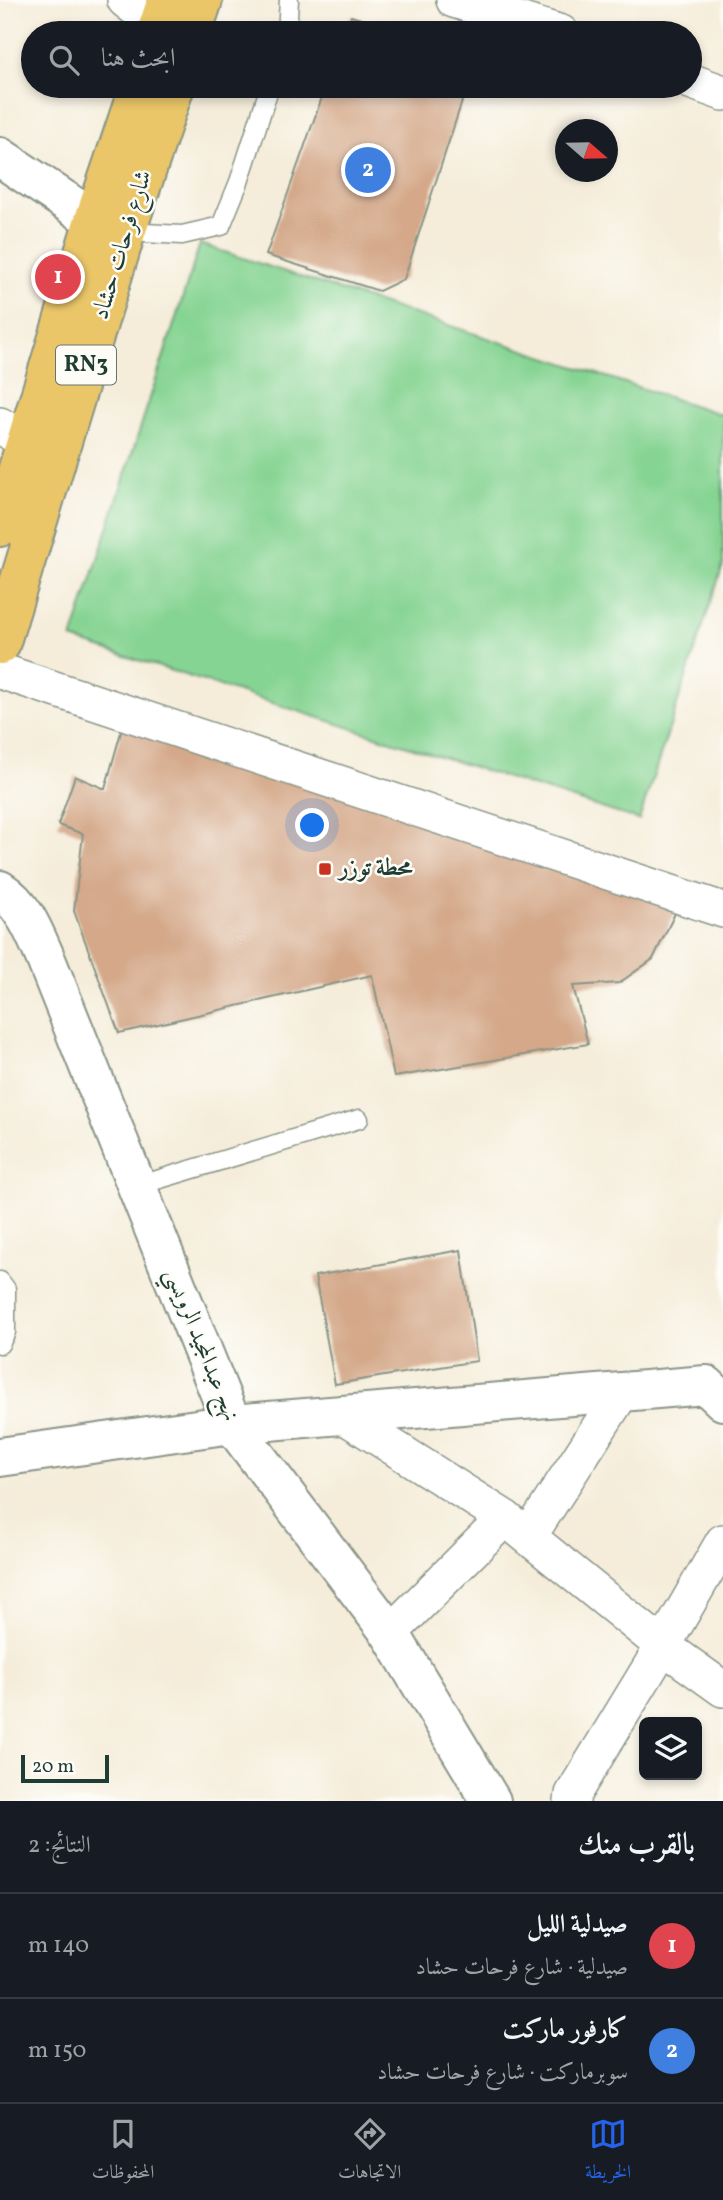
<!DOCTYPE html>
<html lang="ar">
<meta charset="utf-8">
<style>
:root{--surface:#171b24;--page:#20242c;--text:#f1f3f6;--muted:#9ea1a6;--line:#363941;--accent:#2563eb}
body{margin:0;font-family:Vollkorn,Amiri,serif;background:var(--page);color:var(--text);direction:rtl}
.controls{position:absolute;right:21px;bottom:21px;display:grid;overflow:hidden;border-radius:10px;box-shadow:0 4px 10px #0003}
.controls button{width:63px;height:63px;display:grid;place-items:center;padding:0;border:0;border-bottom:2px solid var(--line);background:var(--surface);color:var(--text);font:35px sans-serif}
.compass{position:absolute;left:555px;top:119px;width:63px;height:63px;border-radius:50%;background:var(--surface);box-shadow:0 4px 10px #0003;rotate:110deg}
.scale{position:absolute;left:21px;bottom:18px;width:88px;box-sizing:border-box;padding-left:7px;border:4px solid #1f3d34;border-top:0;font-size:19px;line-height:24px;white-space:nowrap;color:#1f3d34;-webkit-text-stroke:5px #fdfcf7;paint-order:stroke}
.you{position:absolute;left:313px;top:826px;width:24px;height:24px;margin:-18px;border:5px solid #fff;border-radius:50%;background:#1a73e8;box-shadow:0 0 0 10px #1a73e833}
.badge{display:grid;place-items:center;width:46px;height:46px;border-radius:50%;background:var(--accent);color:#fff;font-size:23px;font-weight:700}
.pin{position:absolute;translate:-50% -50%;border:4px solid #fff;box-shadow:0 2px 7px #0006}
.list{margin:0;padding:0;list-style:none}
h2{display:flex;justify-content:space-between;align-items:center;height:91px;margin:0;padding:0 28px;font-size:30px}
h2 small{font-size:23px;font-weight:400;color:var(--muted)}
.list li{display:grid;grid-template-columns:46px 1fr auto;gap:21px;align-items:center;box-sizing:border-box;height:105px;padding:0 28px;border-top:2px solid var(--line)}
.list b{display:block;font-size:26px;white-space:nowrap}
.list p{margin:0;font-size:23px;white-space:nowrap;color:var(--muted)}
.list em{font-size:23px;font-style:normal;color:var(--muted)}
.icon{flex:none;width:38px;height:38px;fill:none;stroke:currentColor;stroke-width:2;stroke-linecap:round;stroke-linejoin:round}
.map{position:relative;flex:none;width:723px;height:1801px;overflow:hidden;direction:ltr}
.search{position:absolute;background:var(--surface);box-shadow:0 4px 10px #0003;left:21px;right:21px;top:21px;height:77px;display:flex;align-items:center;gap:18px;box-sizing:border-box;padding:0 24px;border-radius:38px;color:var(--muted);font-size:26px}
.sheet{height:301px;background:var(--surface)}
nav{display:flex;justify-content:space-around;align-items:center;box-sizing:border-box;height:98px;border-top:2px solid var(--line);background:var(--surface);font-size:19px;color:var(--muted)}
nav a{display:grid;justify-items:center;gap:4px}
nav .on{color:var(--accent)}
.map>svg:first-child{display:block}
.green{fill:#86d493;stroke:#528864;stroke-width:2}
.building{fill:#d4a889}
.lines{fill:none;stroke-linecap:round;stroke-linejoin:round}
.service-casing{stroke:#8a9587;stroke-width:21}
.minor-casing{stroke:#8a9587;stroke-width:38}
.tertiary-casing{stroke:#8a9587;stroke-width:42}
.primary-casing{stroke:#8a9587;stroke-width:42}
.service{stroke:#fff;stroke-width:18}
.minor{stroke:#fff;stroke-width:35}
.tertiary{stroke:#fff;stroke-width:38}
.primary{stroke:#eac669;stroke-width:38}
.poi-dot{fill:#c8321e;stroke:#fdfcf7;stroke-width:2.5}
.labels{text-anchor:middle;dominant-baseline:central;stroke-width:5;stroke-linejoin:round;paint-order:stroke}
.shield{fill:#fdfcf7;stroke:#62766e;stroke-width:2}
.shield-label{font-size:23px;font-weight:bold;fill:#1f3d34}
.street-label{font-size:24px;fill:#1f3d34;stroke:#fdfcf7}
.poi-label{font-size:24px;font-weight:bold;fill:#1f3d34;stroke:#fdfcf7;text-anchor:start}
</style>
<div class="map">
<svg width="723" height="1801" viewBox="0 0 723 1801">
<rect width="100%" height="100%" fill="#fdfcf7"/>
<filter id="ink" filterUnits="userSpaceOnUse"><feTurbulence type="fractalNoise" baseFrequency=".0143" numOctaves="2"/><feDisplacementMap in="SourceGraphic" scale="14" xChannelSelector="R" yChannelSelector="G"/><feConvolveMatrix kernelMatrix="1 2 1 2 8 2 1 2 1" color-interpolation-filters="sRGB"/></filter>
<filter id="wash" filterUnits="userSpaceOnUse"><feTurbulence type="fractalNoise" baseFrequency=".00686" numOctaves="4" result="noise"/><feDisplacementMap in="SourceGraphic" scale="28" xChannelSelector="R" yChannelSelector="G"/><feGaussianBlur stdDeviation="1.57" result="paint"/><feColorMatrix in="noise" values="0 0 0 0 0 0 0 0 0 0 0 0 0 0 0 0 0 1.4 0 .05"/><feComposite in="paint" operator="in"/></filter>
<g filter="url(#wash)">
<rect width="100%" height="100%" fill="#f5edda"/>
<path class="green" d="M200 244 723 415V565L639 820 72 639Z"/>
<g id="blocks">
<path class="building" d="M351 16 405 33H345Z
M326 86H467L404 279 379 291 266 255Z
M123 725 680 903 653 959 619 983 573 986 588 1044 394 1077 372 975 119 1033 74 911 83 834 58 825 75 776 105 789Z
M461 1250 477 1361 335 1384 315 1276Z"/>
</g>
</g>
<g filter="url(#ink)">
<use href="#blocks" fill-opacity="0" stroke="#8a9587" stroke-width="2"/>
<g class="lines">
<g class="service-casing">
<path id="service" d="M287 33 289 0
M126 232 182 235 221 226 239 182 270 86
M137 1186 359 1119
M0 1281 6 1289V1332L0 1344"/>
</g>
<g class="minor-casing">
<path id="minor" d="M125 0 158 26
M454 0 561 33
M690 81 723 93
M0 425 26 443 51 455
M0 671 723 910
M341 1414 505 1518 663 1646 723 1689
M529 1536 622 1392
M390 1633 505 1518
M572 1801 573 1794 663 1646 723 1542"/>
</g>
<g class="tertiary-casing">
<path id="tertiary" d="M0 157 94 220 124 231
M0 890C24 905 34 932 45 957L232 1424 390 1633 491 1801
M0 1457 232 1424 706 1385 723 1401"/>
</g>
<g class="primary-casing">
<path id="primary" d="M156 33 167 0
M192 33 203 0
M0 527 94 220 139 86
M0 645 126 232 175 86"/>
</g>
<use href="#service" class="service"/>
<use href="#minor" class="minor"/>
<use href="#tertiary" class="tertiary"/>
<use href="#primary" class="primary"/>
</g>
</g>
<rect class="poi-dot" x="318" y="862" width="14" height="14" rx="3.5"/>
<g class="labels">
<rect class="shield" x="56" y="345.5" width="60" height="39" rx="5"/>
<g class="shield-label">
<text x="86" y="365">RN3</text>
</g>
<g class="street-label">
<text transform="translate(123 245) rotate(-73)">شارع فرحات حشاد</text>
<text transform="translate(201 1345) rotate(68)">نهج عبدالمجيد الرويسي</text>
</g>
<g class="poi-label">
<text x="339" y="869">محطة توزر</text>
</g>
</g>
</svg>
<div class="controls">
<button><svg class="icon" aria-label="layers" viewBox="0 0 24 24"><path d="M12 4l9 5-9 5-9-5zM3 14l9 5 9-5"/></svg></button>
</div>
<svg class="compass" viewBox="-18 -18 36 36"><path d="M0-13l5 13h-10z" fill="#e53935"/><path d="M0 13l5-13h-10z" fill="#9ea1a6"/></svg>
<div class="scale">20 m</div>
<div class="you"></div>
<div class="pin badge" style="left:58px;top:277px;background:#e0444e">1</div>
<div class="pin badge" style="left:368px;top:170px;background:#3f7fe0">2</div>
<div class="search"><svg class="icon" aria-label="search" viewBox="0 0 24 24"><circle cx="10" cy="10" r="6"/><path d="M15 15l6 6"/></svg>ابحث هنا</div>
</div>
<section class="sheet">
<h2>بالقرب منك<small>النتائج: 2</small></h2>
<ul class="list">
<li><span class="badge" style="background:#e0444e">1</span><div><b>صيدلية الليل</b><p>صيدلية · شارع فرحات حشاد</p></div><em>140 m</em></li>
<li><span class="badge" style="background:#3f7fe0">2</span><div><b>كارفور ماركت</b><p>سوبرماركت · شارع فرحات حشاد</p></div><em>150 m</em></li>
</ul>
</section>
<nav>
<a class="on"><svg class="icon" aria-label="map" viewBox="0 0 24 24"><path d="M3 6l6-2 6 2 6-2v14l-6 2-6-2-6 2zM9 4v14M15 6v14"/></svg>الخريطة</a>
<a><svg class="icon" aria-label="directions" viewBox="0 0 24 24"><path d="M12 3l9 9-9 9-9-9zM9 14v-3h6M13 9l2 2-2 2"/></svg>الاتجاهات</a>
<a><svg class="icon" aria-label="saved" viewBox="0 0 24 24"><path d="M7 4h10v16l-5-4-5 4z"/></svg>المحفوظات</a>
</nav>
